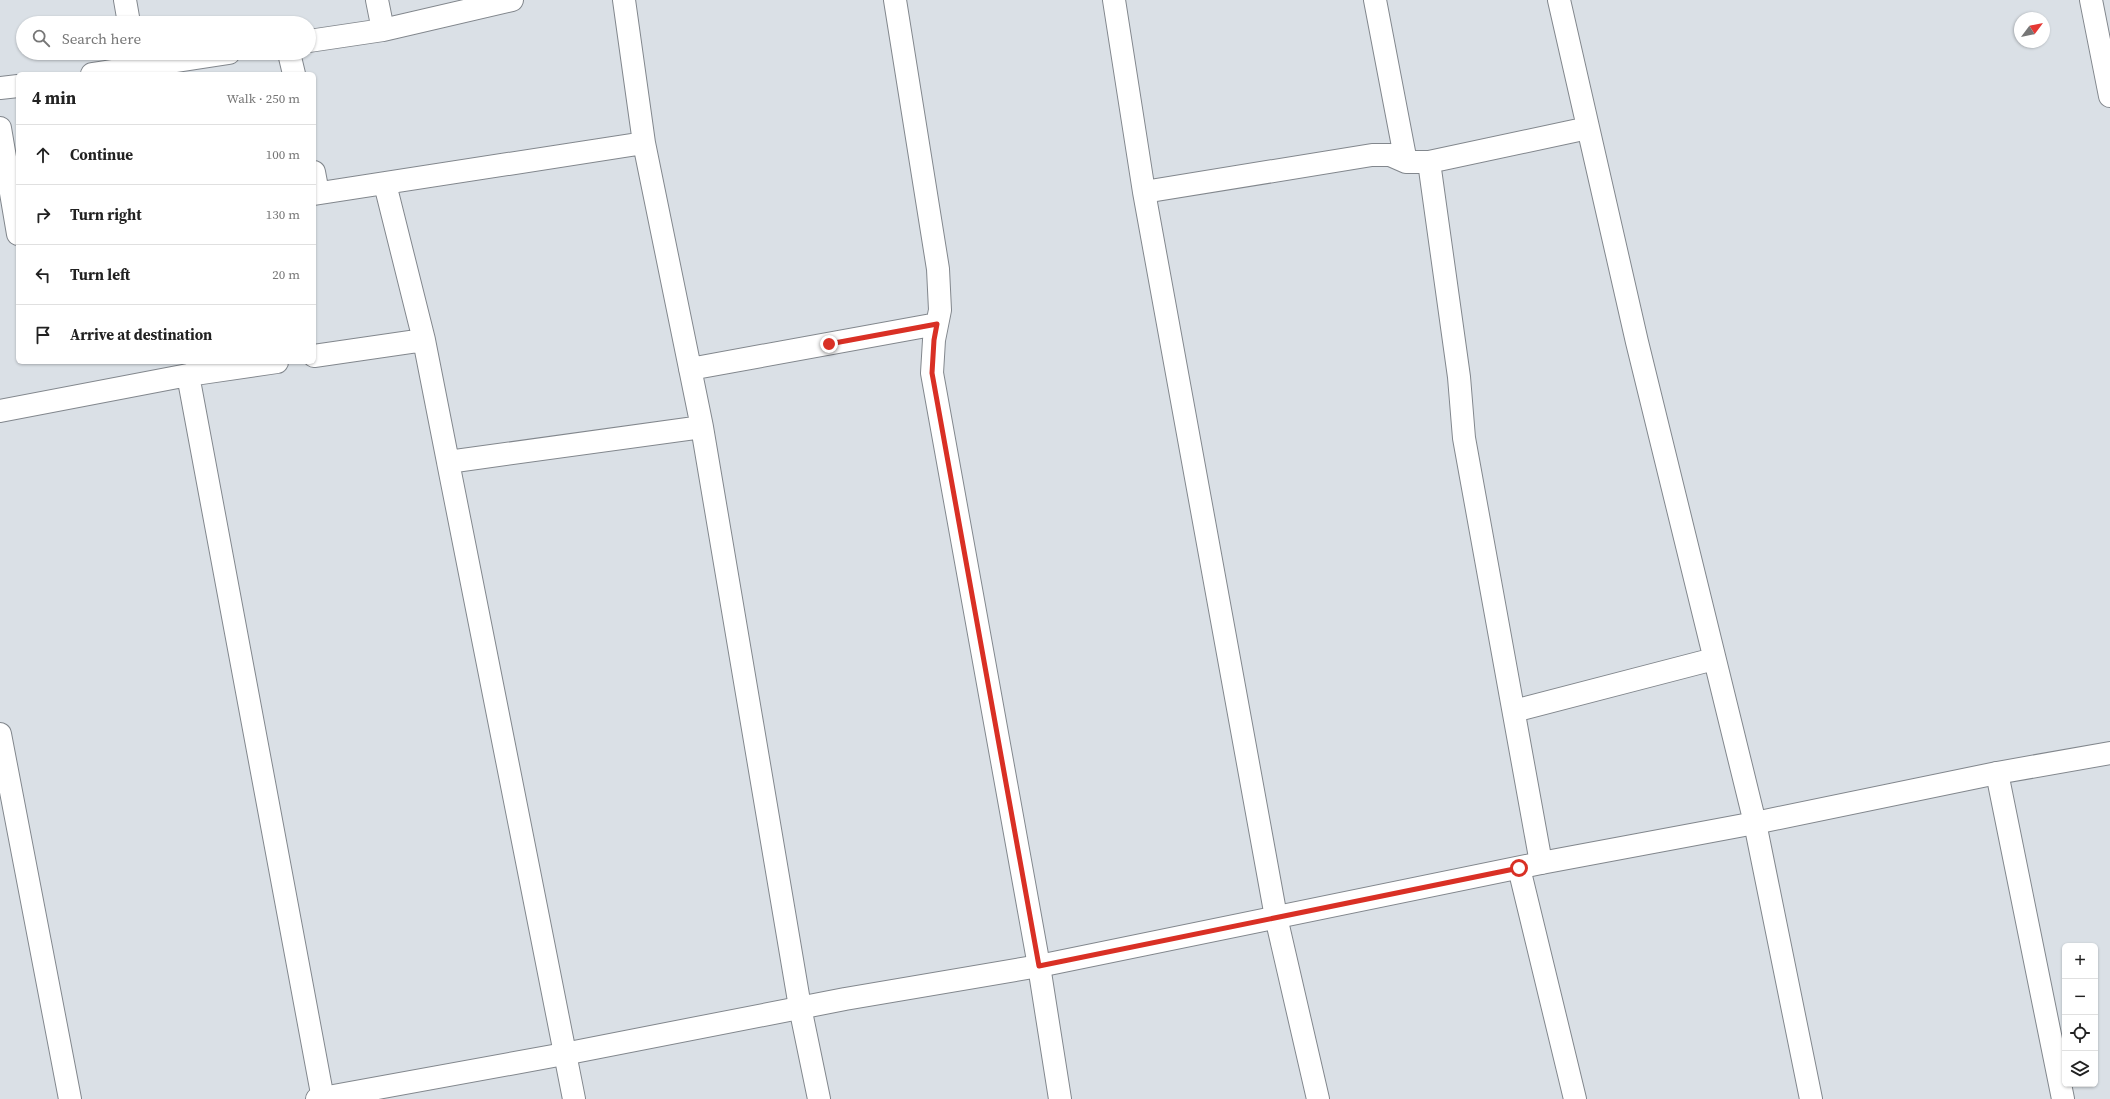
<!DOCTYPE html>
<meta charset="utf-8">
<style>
:root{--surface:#fff;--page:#f6f6f6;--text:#222;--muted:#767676;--line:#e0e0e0}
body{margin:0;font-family:"Source Serif 4",serif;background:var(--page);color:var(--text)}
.controls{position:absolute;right:12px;bottom:12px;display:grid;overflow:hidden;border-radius:6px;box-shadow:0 1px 3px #0004}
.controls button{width:36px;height:36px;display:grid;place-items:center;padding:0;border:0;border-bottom:1px solid var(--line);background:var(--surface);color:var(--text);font:20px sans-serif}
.compass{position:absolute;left:2014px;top:12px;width:36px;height:36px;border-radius:50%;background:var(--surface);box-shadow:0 1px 3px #0004;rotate:58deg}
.stop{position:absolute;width:12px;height:12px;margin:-9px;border:3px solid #d93025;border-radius:50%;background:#fff}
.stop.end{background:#d93025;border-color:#fff;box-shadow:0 1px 4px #0008}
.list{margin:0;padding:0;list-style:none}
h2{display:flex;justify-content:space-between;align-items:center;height:52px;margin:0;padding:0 16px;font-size:17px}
h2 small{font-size:13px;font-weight:400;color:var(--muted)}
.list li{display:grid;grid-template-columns:26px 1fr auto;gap:12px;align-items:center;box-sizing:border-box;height:60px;padding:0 16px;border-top:1px solid var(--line)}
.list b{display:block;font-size:15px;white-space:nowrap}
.list em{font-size:13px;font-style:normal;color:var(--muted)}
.icon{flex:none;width:22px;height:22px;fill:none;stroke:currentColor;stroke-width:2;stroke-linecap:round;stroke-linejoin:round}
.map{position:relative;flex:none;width:2110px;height:1099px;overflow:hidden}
.search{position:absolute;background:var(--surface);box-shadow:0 1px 3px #0004;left:16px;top:16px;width:300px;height:44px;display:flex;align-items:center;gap:10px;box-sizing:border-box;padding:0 14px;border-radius:22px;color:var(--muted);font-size:15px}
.panel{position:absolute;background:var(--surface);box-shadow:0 1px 3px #0004;left:16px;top:72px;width:300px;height:292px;border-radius:6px}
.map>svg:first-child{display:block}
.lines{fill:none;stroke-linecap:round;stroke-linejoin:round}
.street-casing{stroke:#82878d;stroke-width:24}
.secondary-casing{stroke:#82878d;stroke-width:24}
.street{stroke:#fff;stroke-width:22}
.secondary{stroke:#fff;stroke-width:22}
.route{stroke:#d93025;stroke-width:5}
</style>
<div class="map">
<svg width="2110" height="1099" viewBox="0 0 2110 1099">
<rect width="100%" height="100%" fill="#dae0e6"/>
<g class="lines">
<g class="street-casing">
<path id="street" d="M125 0 129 23
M377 0 383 30
M624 0 644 143 702 427 800 1007 819 1099
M895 0 938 269 940 310 934 340 932 373 1039 966 1060 1099
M1114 0 1144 192 1276 917 1318 1099
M1375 0 1406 162
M1559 0 1637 342 1755 823 1811 1099
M2091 0 2110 96
M309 41 383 30 512 0
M289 53 294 74
M92 74 229 53
M0 88 18 86
M0 128 18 234
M1429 162 1459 377 1464 438 1541 863
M314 172 318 193
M385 184 424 340 448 462
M1144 192 1372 155H1390L1406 162H1429L1588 128
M314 194 644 143
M314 356 424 340
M690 369 937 324
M188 375 323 1099
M0 411 188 375 277 362
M1514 711 1714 659
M0 734 70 1099
M1997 773 2063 1099
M1519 868 1575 1099
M574 1099 448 462 702 427"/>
</g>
<g class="secondary-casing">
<path id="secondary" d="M317 1099 564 1054 845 999 1039 966 1541 863 1755 823 1997 773 2110 753"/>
</g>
<use href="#street" class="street"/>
<use href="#secondary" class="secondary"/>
</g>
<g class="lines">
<path class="route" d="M829 344 937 324 934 340 932 373 1039 966 1519 868"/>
</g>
</svg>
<div class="controls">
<button>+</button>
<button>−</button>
<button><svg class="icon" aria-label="locate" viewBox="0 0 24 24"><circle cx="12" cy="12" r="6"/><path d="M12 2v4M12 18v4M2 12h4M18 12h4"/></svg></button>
<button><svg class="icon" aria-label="layers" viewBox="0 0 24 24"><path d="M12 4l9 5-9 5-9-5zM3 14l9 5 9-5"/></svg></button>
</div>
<svg class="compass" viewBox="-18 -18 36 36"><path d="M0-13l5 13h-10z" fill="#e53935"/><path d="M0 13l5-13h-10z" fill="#767676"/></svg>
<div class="stop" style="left:1519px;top:868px"></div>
<div class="stop end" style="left:829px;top:344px"></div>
<div class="search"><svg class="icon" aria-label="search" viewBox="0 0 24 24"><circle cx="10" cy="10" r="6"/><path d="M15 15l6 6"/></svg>Search here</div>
<section class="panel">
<h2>4 min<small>Walk · 250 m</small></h2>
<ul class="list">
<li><svg class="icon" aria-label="ahead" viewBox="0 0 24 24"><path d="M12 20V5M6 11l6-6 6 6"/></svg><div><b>Continue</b></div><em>100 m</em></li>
<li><svg class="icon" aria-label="right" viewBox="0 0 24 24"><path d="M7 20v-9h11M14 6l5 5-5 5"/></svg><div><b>Turn right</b></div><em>130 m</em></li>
<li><svg class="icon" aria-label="left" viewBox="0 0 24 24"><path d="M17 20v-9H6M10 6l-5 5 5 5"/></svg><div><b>Turn left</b></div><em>20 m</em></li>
<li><svg class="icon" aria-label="arrive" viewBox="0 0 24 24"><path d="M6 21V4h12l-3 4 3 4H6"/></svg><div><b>Arrive at destination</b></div></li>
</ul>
</section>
</div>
